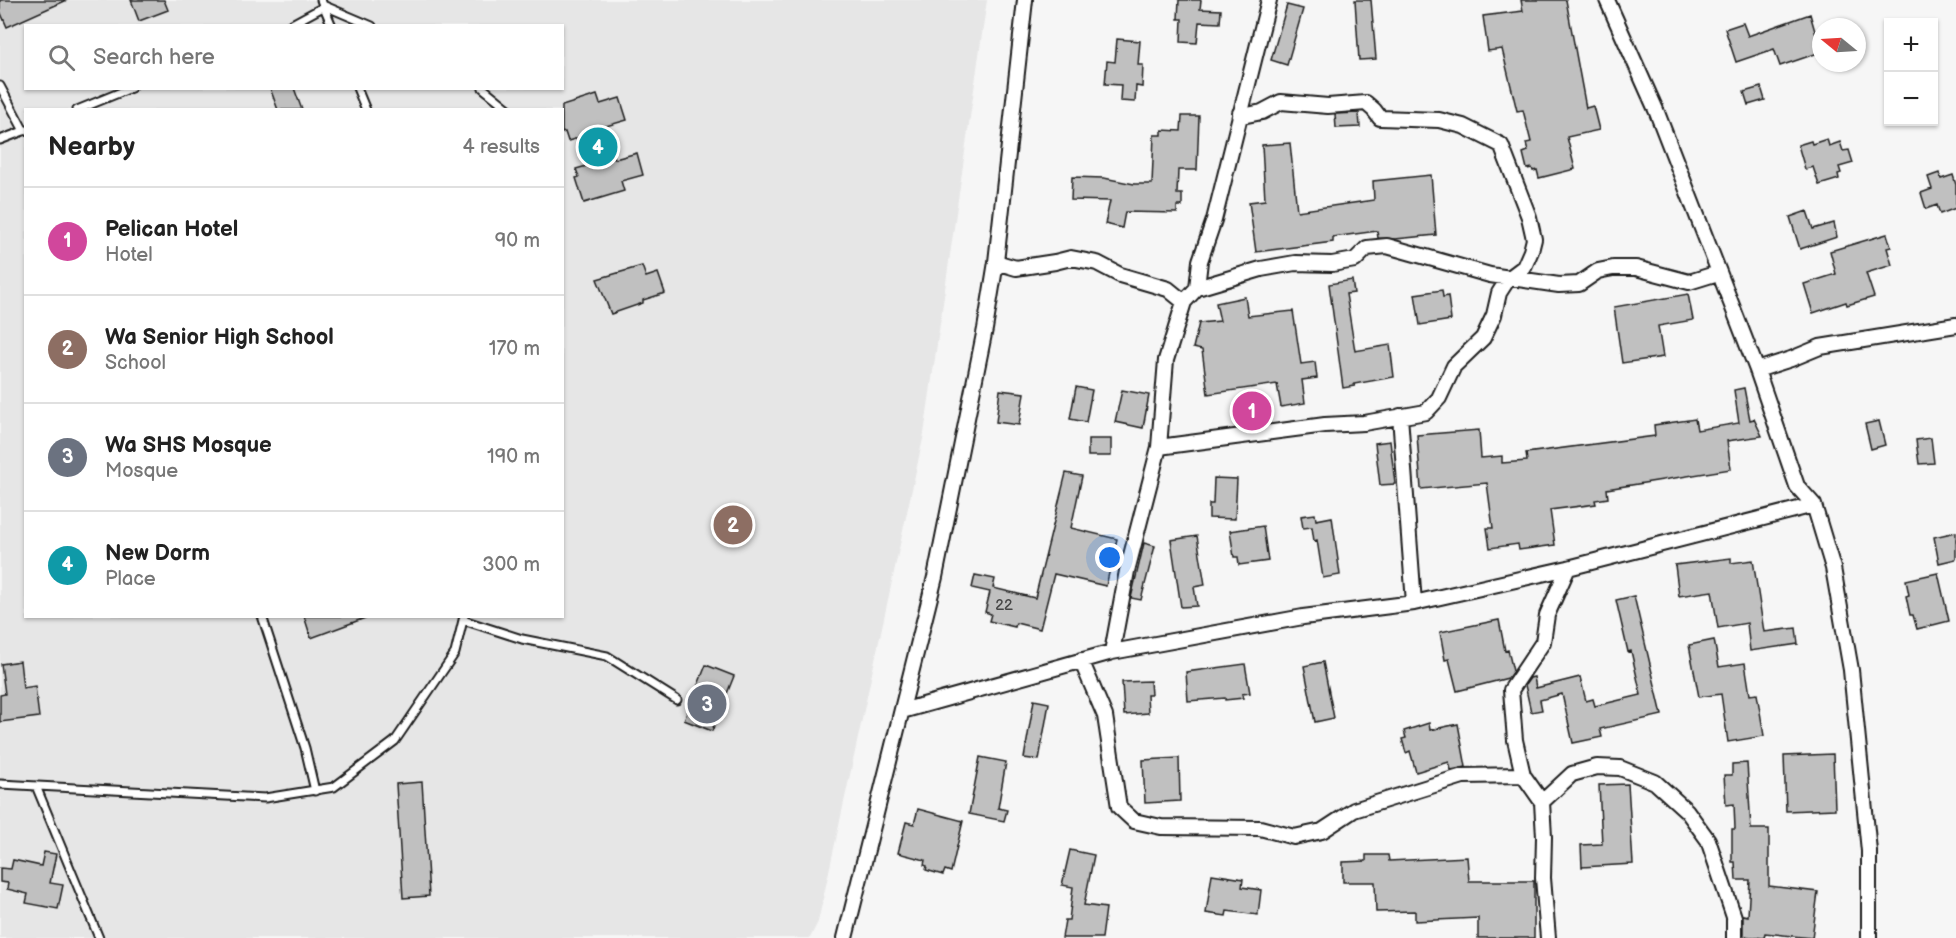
<!DOCTYPE html>
<meta charset="utf-8">
<style>
:root{--surface:#fff;--page:#f6f6f6;--text:#222;--muted:#767676;--line:#e0e0e0;--accent:#111827}
body{margin:0;font-family:"Balsamiq Sans",sans-serif;background:var(--page);color:var(--text)}
.controls{position:absolute;right:18px;top:18px;display:grid;overflow:hidden;border-radius:0px;box-shadow:0 2px 4px #0004}
.controls button{width:54px;height:54px;display:grid;place-items:center;padding:0;border:0;border-bottom:2px solid var(--line);background:var(--surface);color:var(--text);font:30px sans-serif}
.compass{position:absolute;left:1812px;top:18px;width:54px;height:54px;border-radius:50%;background:var(--surface);box-shadow:0 2px 4px #0004;rotate:288deg}
.you{position:absolute;left:1110px;top:558px;width:21px;height:21px;margin:-15px;border:4px solid #fff;border-radius:50%;background:#1a73e8;box-shadow:0 0 0 9px #1a73e833}
.badge{display:grid;place-items:center;width:39px;height:39px;border-radius:50%;background:var(--accent);color:#fff;font-size:20px;font-weight:700}
.pin{position:absolute;translate:-50% -50%;border:3px solid #fff;box-shadow:0 2px 6px #0006}
.list{margin:0;padding:0;list-style:none}
h2{display:flex;justify-content:space-between;align-items:center;height:78px;margin:0;padding:0 24px;font-size:26px}
h2 small{font-size:20px;font-weight:400;color:var(--muted)}
.list li{display:grid;grid-template-columns:39px 1fr auto;gap:18px;align-items:center;box-sizing:border-box;height:108px;padding:0 24px;border-top:2px solid var(--line)}
.list b{display:block;font-size:22px;white-space:nowrap}
.list p{margin:0;font-size:20px;white-space:nowrap;color:var(--muted)}
.list em{font-size:20px;font-style:normal;color:var(--muted)}
.icon{flex:none;width:33px;height:33px;fill:none;stroke:currentColor;stroke-width:2;stroke-linecap:round;stroke-linejoin:round}
.map{position:relative;flex:none;width:1956px;height:938px;overflow:hidden}
.search{position:absolute;background:var(--surface);box-shadow:0 2px 4px #0004;left:24px;top:24px;width:540px;height:66px;display:flex;align-items:center;gap:15px;box-sizing:border-box;padding:0 21px;border-radius:0px;color:var(--muted);font-size:22px}
.panel{position:absolute;background:var(--surface);box-shadow:0 2px 4px #0004;left:24px;top:108px;width:540px;height:510px;border-radius:0px}
.map>svg:first-child{display:block}
.built{fill:#e6e6e6;fill-rule:evenodd}
.building{fill:#c0c0c0;stroke:#1c1c1c;stroke-width:1.5}
.lines{fill:none;stroke-linecap:round;stroke-linejoin:round}
.lane-casing{stroke:#1c1c1c;stroke-width:11}
.street-casing{stroke:#1c1c1c;stroke-width:18}
.lane{stroke:#fff;stroke-width:7}
.street{stroke:#fff;stroke-width:14}
.labels{text-anchor:middle;dominant-baseline:central;stroke-width:6;stroke-linejoin:round;paint-order:stroke}
.number-label{font-size:15px;fill:#454545}
</style>
<div class="map">
<svg width="1956" height="938" viewBox="0 0 1956 938">
<rect width="100%" height="100%" fill="#f6f6f6"/>
<filter id="ink" filterUnits="userSpaceOnUse"><feTurbulence type="fractalNoise" baseFrequency=".0167" numOctaves="2"/><feDisplacementMap in="SourceGraphic" scale="12" xChannelSelector="R" yChannelSelector="G"/><feConvolveMatrix kernelMatrix="1 2 1 2 8 2 1 2 1" color-interpolation-filters="sRGB"/></filter>
<g filter="url(#ink)">
<path class="built" d="M0 0H987L924 434 818 922 810 938H0ZM26 26H562V88H26ZM26 110H562V616H26Z"/>
<path class="building" d="M0 0H67L7 27 0 11Z
M131 0H164L168 10 139 21Z
M1179 0H1201L1200 9 1221 10 1220 23 1199 22 1197 43 1181 42 1182 19H1178Z
M1355 0H1371L1376 59 1359 60Z
M1521 0H1566L1586 108 1593 106 1599 130 1567 137 1575 169 1539 178 1537 170 1533 171 1532 168 1527 169 1523 153 1528 151 1526 143 1531 142 1523 110 1517 111 1502 49 1488 51 1483 16 1523 11Z
M1287 5 1303 9 1287 65 1271 60Z
M1810 14 1821 52 1780 66 1774 49 1736 62 1725 29 1743 23 1748 36Z
M1117 39 1140 41 1138 65H1143L1142 87 1136 86 1135 102 1120 101 1121 85 1105 84 1107 61 1115 62Z
M1761 87 1765 100 1748 105 1744 92Z
M270 88H294L302 110H278Z
M597 95 600 104 620 98 627 120 606 126 615 159 637 153 643 175 621 181 624 191 584 203 576 178 579 177 576 169 590 165 582 137 568 141 565 132 562 133V106Z
M1359 113 1360 127 1336 128 1335 114Z
M1182 116H1199L1197 170H1178L1177 194H1182V206H1177V213L1125 212 1122 228 1105 224 1110 201 1071 200 1072 177 1104 178 1134 184H1152L1154 135H1162V130L1181 131Z
M1827 139 1829 146 1840 142 1843 151 1849 150 1853 163 1839 167 1841 173 1838 174 1839 179 1819 185 1813 167 1805 169 1798 145 1811 141 1812 144Z
M1290 143 1297 211 1374 200 1373 181 1431 175 1436 235 1395 239 1378 238 1377 231 1333 237V242L1256 252 1249 202 1265 200 1262 145Z
M1939 173 1941 179 1953 175 1956 185V208L1940 214 1937 205 1926 209 1921 193 1932 189 1928 177Z
M1807 211 1813 229 1834 223 1837 237 1800 249 1790 217Z
M1887 234 1891 247 1887 248 1892 265 1866 273 1874 297 1847 305 1846 302 1813 313 1804 284 1836 274 1830 251Z
M642 266 646 277 658 273 665 293 643 300V303L611 314 597 279Z
M1352 280 1354 293 1346 294 1355 351 1390 345 1394 377 1354 384 1355 386 1343 388 1329 284Z
M1442 290 1443 297 1448 296 1451 320 1420 325 1415 294Z
M1688 294 1693 320 1658 326 1663 357 1622 363 1614 307Z
M1245 297 1248 316 1293 311 1301 364 1315 362 1317 378 1302 380 1305 403 1281 407 1277 384 1208 394 1202 350 1193 348 1199 323 1220 321 1216 303Z
M1076 387 1092 390 1086 422 1070 419Z
M1744 388 1750 420 1754 419 1762 436 1727 441 1731 469 1607 489 1608 498 1595 500 1596 504 1550 510 1555 545 1519 550 1518 544 1490 548 1487 528H1493L1487 483 1421 489 1417 435 1479 430 1481 458 1502 456V463L1527 461 1526 453 1655 436 1654 425 1695 419 1697 430 1739 423 1734 390Z
M1000 390 1024 393 1019 425 996 422Z
M1122 390 1149 395 1143 428 1115 422Z
M1879 421 1885 445 1871 449 1865 424Z
M1931 438 1934 463 1919 464 1916 440Z
M1088 439H1111V456H1088Z
M1390 441 1395 484 1380 485 1375 443Z
M1066 473 1082 476 1071 528 1117 539 1106 586 1054 574 1040 629 1016 623 1015 627 989 621 991 614 985 612 990 592 972 588 975 575 995 579 993 588 1035 598Z
M1214 478 1237 479 1235 519 1209 518V504H1213Z
M1315 514 1316 520 1332 517 1340 575 1323 578 1317 540 1314 541 1312 527 1303 528 1301 516Z
M1263 526 1268 561 1239 565 1238 557H1234L1230 531Z
M1956 532V559L1939 563 1934 537Z
M1197 536 1205 585 1194 587 1197 606 1181 607 1171 540Z
M1144 543 1155 546 1141 600 1131 598Z
M1731 558V563L1753 560 1764 632 1796 628 1798 644 1750 651 1747 623 1718 628 1712 591 1679 596 1675 565Z
M1938 573 1949 621 1917 629 1913 615H1910L1906 596 1909 595 1906 580Z
M1634 596 1662 715 1600 729 1602 737 1573 743 1562 694 1540 700 1542 710 1531 712 1525 685 1530 678 1534 677 1536 688 1580 677 1586 701 1593 699 1595 706 1641 695 1631 651 1628 652 1616 600Z
M304 616H364L365 618 311 638Z
M1499 620 1505 651 1508 650 1513 671 1508 678 1457 691 1449 659 1445 660 1440 632Z
M1714 640 1719 667 1745 663 1750 695 1757 694 1764 736 1728 742 1721 694 1699 697 1689 645Z
M20 661 23 688 35 686 39 717 0 722V695L5 694 1 664Z
M1323 662 1334 718 1315 722 1304 666Z
M1245 664 1250 693 1242 694 1243 698 1225 700V698L1188 701 1186 672Z
M706 665 734 676 712 731 684 720Z
M1150 681 1151 695H1147L1148 713 1124 715 1122 682Z
M1034 700 1049 703 1039 760 1024 758Z
M1429 723 1430 730 1458 724 1466 767 1451 770 1449 762 1416 772 1410 751 1406 753 1402 739 1406 738 1404 731Z
M1833 754 1835 809 1786 811 1784 756Z
M980 757 1006 762 998 808 1007 810 1004 821 969 814Z
M1179 758 1180 801 1145 803 1143 760Z
M1747 763 1751 829H1769V886L1818 892 1812 938 1765 933 1764 938 1743 936V915L1748 916 1750 880H1736L1735 862H1732V829H1735L1734 804 1726 805 1724 775H1732V764Z
M422 782 429 896 403 898 396 784Z
M1628 784 1633 864 1582 867 1581 845 1602 844 1599 785Z
M918 809 963 821 951 872 945 870 943 875 926 870 927 866 924 865 925 860 898 853 906 822 914 824Z
M1070 850 1094 855 1084 905 1106 908 1102 938H1062L1065 920H1069L1073 887 1062 885Z
M44 852 56 854 50 883 63 885 58 909 26 903 28 894 7 889 8 883 0 882V868L11 869 13 860 41 866Z
M1366 855H1388L1389 861 1467 857 1469 881H1534V938H1478V918L1415 921V911L1376 912 1375 882H1343V862L1366 861Z
M1212 874 1243 879 1242 887 1261 890 1258 915 1227 911 1226 916 1206 913Z"/>
<g class="lines">
<g class="lane-casing">
<path id="lane" d="M321 0 332 26
M288 26 325 6 372 26
M0 86 24 131
M357 88 366 110
M483 88 510 110
M77 110 131 88
M0 140 26 130
M262 616 305 748 315 791
M463 620 522 639 607 656 677 700
M0 784 265 798 334 787 395 741 455 653 464 616
M36 786 99 938"/>
</g>
<g class="street-casing">
<path id="street" d="M1607 0 1656 110 1757 370 1797 486 1814 505 1833 568 1851 670 1869 851V938
M996 262 1016 268 1055 262 1071 258 1097 263 1120 275 1168 289 1184 302
M1197 288 1261 269 1295 263 1332 264 1355 260 1367 248 1387 246 1490 275 1559 285 1579 284 1598 271 1613 268H1636L1689 282 1718 273
M1757 370 1791 359 1820 347 1956 325
M1400 416 1414 603
M1159 447 1325 425 1364 423 1426 412 1439 398 1454 366 1483 338 1494 315 1499 293 1508 279 1524 267 1531 251 1534 239 1529 217 1501 145 1463 126 1439 120 1380 118 1374 110 1366 103 1328 106 1281 102 1262 112 1247 115 1240 113
M1112 652 1127 571 1159 447 1166 360 1184 302 1197 288 1200 261 1214 220 1269 0
M1081 660 1105 716 1119 807 1134 821 1161 827 1260 828 1294 837 1322 831 1354 810 1463 776 1523 775
M902 711 1112 652 1303 617 1414 603 1568 568 1814 505
M1542 802 1572 774 1597 767 1620 768 1655 782 1687 811 1708 840 1734 917V938
M845 938 935 577 985 329 996 262 1025 0
M1548 938 1543 878 1544 837 1542 802 1523 775 1515 740 1511 690 1543 642 1547 615 1568 568"/>
</g>
<use href="#lane" class="lane"/>
<use href="#street" class="street"/>
</g>
</g>
<g class="labels">
<g class="number-label">
<text x="1004" y="605">22</text>
</g>
</g>
</svg>
<div class="controls">
<button>+</button>
<button>−</button>
</div>
<svg class="compass" viewBox="-18 -18 36 36"><path d="M0-13l5 13h-10z" fill="#e53935"/><path d="M0 13l5-13h-10z" fill="#767676"/></svg>
<div class="you"></div>
<div class="pin badge" style="left:1252px;top:411px;background:#d1479c">1</div>
<div class="pin badge" style="left:733px;top:525px;background:#8d6e63">2</div>
<div class="pin badge" style="left:707px;top:704px;background:#6b7280">3</div>
<div class="pin badge" style="left:598px;top:147px;background:#0f9aa8">4</div>
<div class="search"><svg class="icon" aria-label="search" viewBox="0 0 24 24"><circle cx="10" cy="10" r="6"/><path d="M15 15l6 6"/></svg>Search here</div>
<section class="panel">
<h2>Nearby<small>4 results</small></h2>
<ul class="list">
<li><span class="badge" style="background:#d1479c">1</span><div><b>Pelican Hotel</b><p>Hotel</p></div><em>90 m</em></li>
<li><span class="badge" style="background:#8d6e63">2</span><div><b>Wa Senior High School</b><p>School</p></div><em>170 m</em></li>
<li><span class="badge" style="background:#6b7280">3</span><div><b>Wa SHS Mosque</b><p>Mosque</p></div><em>190 m</em></li>
<li><span class="badge" style="background:#0f9aa8">4</span><div><b>New Dorm</b><p>Place</p></div><em>300 m</em></li>
</ul>
</section>
</div>
